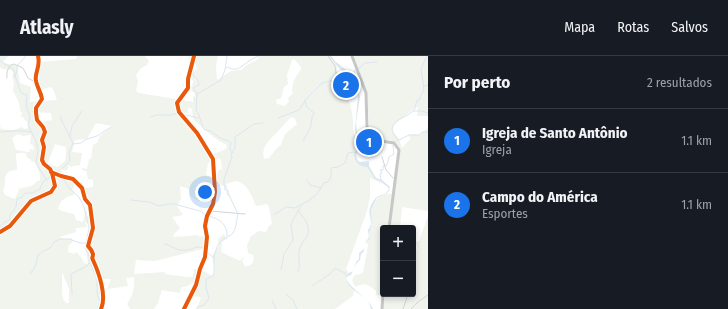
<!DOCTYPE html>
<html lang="pt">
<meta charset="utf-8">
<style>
:root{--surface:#171b24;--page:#242831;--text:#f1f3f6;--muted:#9ea1a6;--line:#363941;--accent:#1a73e8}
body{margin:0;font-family:"Fira Sans Condensed",sans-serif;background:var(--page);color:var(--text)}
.controls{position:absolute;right:12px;bottom:12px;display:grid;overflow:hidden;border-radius:4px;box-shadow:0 2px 6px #0003}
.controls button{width:36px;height:36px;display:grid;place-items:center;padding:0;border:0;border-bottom:1px solid var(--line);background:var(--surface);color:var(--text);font:20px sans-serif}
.you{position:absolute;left:205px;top:136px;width:14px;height:14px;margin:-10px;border:3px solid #fff;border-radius:50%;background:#1a73e8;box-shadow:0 0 0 6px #1a73e833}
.badge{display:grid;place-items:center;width:26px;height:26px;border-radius:50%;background:var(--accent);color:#fff;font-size:13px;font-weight:700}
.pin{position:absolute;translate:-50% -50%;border:2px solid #fff;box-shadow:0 1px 4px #0006}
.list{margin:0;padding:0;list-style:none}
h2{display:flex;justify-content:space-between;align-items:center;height:52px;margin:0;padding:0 16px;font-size:17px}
h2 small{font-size:13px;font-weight:400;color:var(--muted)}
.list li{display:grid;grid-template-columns:26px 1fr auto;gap:12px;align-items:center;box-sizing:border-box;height:64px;padding:0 16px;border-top:1px solid var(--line)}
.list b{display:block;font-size:15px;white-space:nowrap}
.list p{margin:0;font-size:13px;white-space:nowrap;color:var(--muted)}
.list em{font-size:13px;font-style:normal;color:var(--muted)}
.map{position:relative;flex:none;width:428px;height:253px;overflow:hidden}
header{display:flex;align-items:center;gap:24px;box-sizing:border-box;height:56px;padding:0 20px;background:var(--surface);border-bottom:1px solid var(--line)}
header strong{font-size:19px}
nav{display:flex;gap:22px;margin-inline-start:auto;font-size:14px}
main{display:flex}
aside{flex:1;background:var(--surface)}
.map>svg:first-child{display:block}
.green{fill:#f0f4ec;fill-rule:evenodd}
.water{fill:#dae6f0}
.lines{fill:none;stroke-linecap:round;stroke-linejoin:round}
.stream{stroke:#dae6f0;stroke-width:1}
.minor{stroke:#d4d4d4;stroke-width:1}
.tertiary{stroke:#d4d4d4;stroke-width:2}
.primary{stroke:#c7c7c7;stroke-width:3}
.cycleway-casing{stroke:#fff;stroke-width:6}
.cycleway{stroke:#e8590c;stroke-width:4}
</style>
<header>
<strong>Atlasly</strong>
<nav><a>Mapa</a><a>Rotas</a><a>Salvos</a></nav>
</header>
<main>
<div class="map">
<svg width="428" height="253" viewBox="0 0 428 253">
<rect width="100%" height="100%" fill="#fff"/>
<path class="green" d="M0 0H8L3 6 8 8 17 9 20 27 31 31 30 46 40 45V43L34 21 40 6 76 3 77 0H145L149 5 147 9 141 12 136 19 138 25 136 35 139 37 193 46V41L195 40 194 36H192L191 31 194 25 192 24V19H189V10L191 7 193 16H194L197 12 193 0H218L216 10 217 24 231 15 241 14 247 9 257 4 260 0H329L337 10V18L341 19 336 24 345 39V42H347C353 50 353 69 354 79L356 80C360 92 356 90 354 100 357 106 360 112 367 111 371 120 378 122 383 128L370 122V141L367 155 346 213 347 215 351 217 347 219 345 224 348 229 354 234 353 240 335 253H197L201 241 191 240 197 228 192 226 191 228 185 231H182L180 235H181L179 237 162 234 158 247 154 253H130L127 248C133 239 135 231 134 221L126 222 128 230 107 233 111 223H102L99 226 103 247 100 253H0V69L1 73C8 74 15 75 21 71L26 73 29 71 27 65 25 64 23 61H21L22 56 20 55C20 47 17 42 13 35L14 27 12 20 13 19V16L11 14 2 13 0 11ZM294 3 301 11V14C296 18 290 31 293 37L288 42 289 45 285 50 277 48 276 44 281 42 284 31 288 28 287 19 292 4ZM50 31 53 33 57 44 42 45 41 34ZM188 52H191L192 54 193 63C204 72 213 83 227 89L226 93 211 99 193 72 179 58 180 57H188ZM36 56 51 57 52 64 41 66 37 60ZM292 61 295 63 297 68 285 78 281 89 277 92 269 102 264 103C260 90 272 82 280 73 284 69 287 64 292 61ZM96 67 112 70 99 81 97 87 93 89 91 103H89L87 113 82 112V114L86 115 88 123 93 124V131L85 132 82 126 79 128 85 147 90 151V160H87V155H85L83 166 76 164 74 158 62 155 58 153C60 144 65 141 74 139V135L72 134 76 127 73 124 63 121V117L60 114V112L65 115 68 113V109L72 111 73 110 80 109 82 97 72 96 75 84 87 83ZM18 78 23 80 31 79 30 88 33 89 34 94 29 93 30 96H28L16 94 12 82ZM55 88 66 91C65 102 69 104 57 111L48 107ZM20 97H26L27 102 30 103 32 106H35L40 118V125H37C32 132 27 130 20 133L18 130 19 134 15 143 5 139 3 135C8 124 0 115 17 114 17 108 16 104 16 98ZM218 102 221 104 222 113 219 114 217 118V124L214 125 213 121 206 119 208 107ZM235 125C247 126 252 140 256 150L267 148 269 151 272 168 269 170 266 176 259 175 251 180 247 189 248 197 253 199C255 205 252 211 245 210L242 205 245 199 240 205 221 196 222 186 227 183 224 178 218 183 219 190 212 200C213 207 218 214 212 220L200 213H194L193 221H186L165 218V216L134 218 136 204 155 205 207 192V180H199L195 179 191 180 173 181 174 178 180 172 172 161 183 159 177 150 181 143 180 130 189 133C191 148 203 145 214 144V143L207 142V136L214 135V131L211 132 210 126H214V131L224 129 229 141 230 139 226 128ZM85 166 91 167C93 176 87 184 88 193H86L88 208 84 207 82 202 76 196 74 198 68 196 69 189 73 186 72 182 65 183 59 181 76 176V172L87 171ZM62 216 69 233V247H66L63 243 62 237Z
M354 0H428V60H417L418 52 416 51 395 68 392 74 399 83 402 92 411 82 408 80C412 77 416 79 420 79L428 72V155L402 151 400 172H389L399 97 395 86 389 84H377L370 77 367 38Z
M346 19 354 34 346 38 337 23Z
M387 138H392L387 172H383V222L382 239H376V235C370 230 364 225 356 231 352 228 351 223 355 219L360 218 363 216 368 189 367 187H365L370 181 369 177 371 171 372 163 371 154 378 142Z
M428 160V253H383L384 238H413V194L417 193 416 186 419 185Z"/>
<path class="water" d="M329 0H331L335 5 352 19 360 41 356 66 357 78 360 89 356 99 358 105 360 106 369 105V110L376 122 382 124 390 131 389 135 386 138 377 142 371 154 372 163 371 171 369 177 370 183 365 186 364 195 361 198 360 204 356 208 351 219 348 220 346 222C348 231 368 241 373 253H371C370 250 369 247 367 244 362 239 343 229 346 221 347 218 350 217 353 215L356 206 359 203V197L364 193 365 186 369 182 368 174C375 166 367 158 370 152 371 149 374 143 377 141 382 138 387 139 389 132L380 125 375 123 367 111C360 112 355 105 354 99L358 90 355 73 358 40 351 21 339 12Z"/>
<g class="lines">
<path class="stream" d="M26 0 17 10V15L15 20 21 37 27 39 26 50 30 61 28 69 36 85 38 94 36 107 46 123
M190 0V4L193 8V19L198 24 199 29 193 32 197 37 196 54 199 59 203 72 205 74 211 75 220 82 228 85 231 87 230 93 233 97
M0 4 4 8 9 10
M10 11 14 14 15 21
M226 12 228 11 232 13H238L252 3 259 0
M358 13 365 7 377 6
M339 19 341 16 344 15
M353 21 355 18 354 15 356 14
M424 30 428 29
M197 38 221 24 225 14 227 0
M413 55H422L428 57
M151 61 157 59H171L179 57 198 62
M278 62 299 54 307 42 322 27 334 24
M0 76C12 75 20 74 31 76
M70 80 72 70 82 55
M398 84C381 65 405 64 414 54 416 51 415 49 417 45L419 44 424 33 421 13 427 0
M303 85 311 70 312 61 314 57 306 50 305 44
M397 85 409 79H420L422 76H428
M73 88 81 87 87 83 97 80 111 71
M58 116 70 105 69 97 73 87 60 61
M54 120 64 124 70 133 79 141 84 151 89 172 85 192 89 200V205L97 222V236L99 244
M307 124 310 129 321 132
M381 124 380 118 382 117 380 114H383V110L387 109 389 101 394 98 393 89
M131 144 149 146 159 150 169 148H174L200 155 206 159
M298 154C301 160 306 163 308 170 311 181 299 187 299 196 298 203 301 208 298 215
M237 156 229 139 227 138 228 135 224 133 226 130H224V123L232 101 231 98 235 92V81L254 68 263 67
M275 158 286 151 295 152 308 145 317 138 324 127 328 126 331 121V112L338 111 345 107 348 97 354 96 355 98
M208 160C218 162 228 168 227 180
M0 171 4 166 10 164V159L16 151 17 143 22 141 25 137H32L40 133 43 126 52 120
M165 188C172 190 179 196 187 194 195 193 197 188 205 193
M207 194 208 197 214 202
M281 214 284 198 293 184 291 168 301 150
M30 218 35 211 38 199 43 195 50 192 54 186 60 183H69L80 187H85
M312 230 330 218 335 212 345 217 346 219
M72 238 71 218 87 210 89 207
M286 238 293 244 297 253
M272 244 276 253
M197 253V251L204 249 209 242 206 232V223L213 220C215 215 214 212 214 208 213 202 216 192 219 187 222 183 226 182 229 180 237 177 236 164 238 158"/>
<path class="minor" d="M328 0 335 10 336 17 338 19 336 23V17
M7 22C6 17 8 9 14 8L23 12 28 22 35 26
M382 101 386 114 393 122
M52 116 61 120 73 123 82 132 85 143 90 149 93 172 88 190C90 192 92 195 93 198 93 203 91 200 93 204 99 217 107 240 101 253
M210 155 245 158
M184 253 196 229 200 213 205 201 207 181 205 170 207 160 213 148 215 136 213 103 197 77 179 56 177 47 188 32V23L194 0
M403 253 408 238
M411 253C416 247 422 243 428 239"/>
<path class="tertiary" d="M0 176 10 170 31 145 51 136 55 130 52 117 50 113 44 108 42 104 44 91 42 84 45 76 43 71 37 64 36 57V52L42 43C41 36 37 31 36 25 34 16 41 12 38 0"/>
<path class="primary" d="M352 0 366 37 367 70 368 78 375 84 394 87 399 94 389 172
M382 253 383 238"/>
<g class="cycleway-casing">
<path id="cycleway" d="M51 116 61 120 73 123 82 132 85 143 90 149 93 172 88 190C90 192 92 195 93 198 93 203 91 200 93 204 99 217 107 240 101 253
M0 176 10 170 31 145 51 136 55 130 52 117 50 113 44 108 42 104 44 91 42 84 45 76 43 71 37 64 36 57V52L42 43C41 36 37 31 36 25 34 16 41 12 38 0
M184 253 196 229 200 213 205 201 207 181 205 170 207 160 213 148 215 136 213 103 197 77 179 56 177 47 188 32V23L194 0"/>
</g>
<use href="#cycleway" class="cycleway"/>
</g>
</svg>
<div class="controls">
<button>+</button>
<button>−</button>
</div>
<div class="you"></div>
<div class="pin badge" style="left:369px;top:86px">1</div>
<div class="pin badge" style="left:346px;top:29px">2</div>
</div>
<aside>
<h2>Por perto<small>2 resultados</small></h2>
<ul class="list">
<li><span class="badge">1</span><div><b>Igreja de Santo Antônio</b><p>Igreja</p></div><em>1.1 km</em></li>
<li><span class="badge">2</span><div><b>Campo do América</b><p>Esportes</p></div><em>1.1 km</em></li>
</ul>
</aside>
</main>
